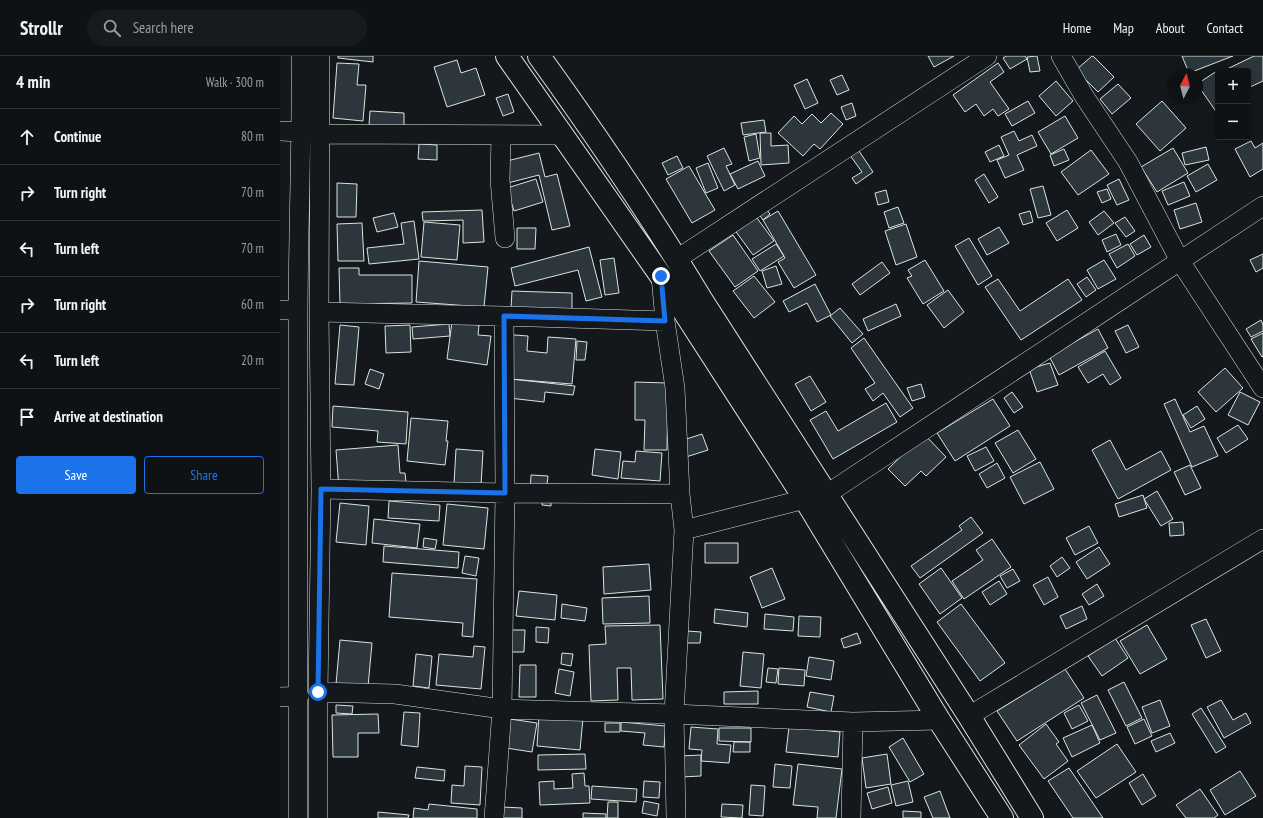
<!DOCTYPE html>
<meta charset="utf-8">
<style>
:root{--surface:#0f1215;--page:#181b1e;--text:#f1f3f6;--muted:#9b9ea0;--line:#2f3234;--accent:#1a73e8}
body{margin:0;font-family:"PT Sans Narrow",sans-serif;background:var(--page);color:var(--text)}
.controls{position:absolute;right:12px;top:12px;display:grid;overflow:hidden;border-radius:4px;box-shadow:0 2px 10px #0003}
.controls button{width:36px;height:36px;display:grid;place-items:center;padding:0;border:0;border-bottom:1px solid var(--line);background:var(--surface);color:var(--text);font:20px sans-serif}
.compass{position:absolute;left:887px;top:12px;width:36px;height:36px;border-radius:50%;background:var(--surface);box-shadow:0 2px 10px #0003;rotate:7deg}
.stop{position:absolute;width:12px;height:12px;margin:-9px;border:3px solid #1a73e8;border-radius:50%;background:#fff}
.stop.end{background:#1a73e8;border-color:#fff;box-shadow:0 1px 4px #0008}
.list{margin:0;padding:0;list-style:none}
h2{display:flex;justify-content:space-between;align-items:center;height:52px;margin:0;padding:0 16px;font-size:17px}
h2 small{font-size:13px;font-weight:400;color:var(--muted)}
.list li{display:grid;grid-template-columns:26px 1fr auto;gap:12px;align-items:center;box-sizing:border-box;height:56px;padding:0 16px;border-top:1px solid var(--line)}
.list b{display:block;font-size:15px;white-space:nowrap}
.list em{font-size:13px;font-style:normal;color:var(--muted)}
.actions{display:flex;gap:8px;padding:12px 16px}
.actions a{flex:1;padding:9px 0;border:1px solid var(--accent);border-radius:4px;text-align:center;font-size:14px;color:var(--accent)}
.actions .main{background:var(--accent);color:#fff}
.icon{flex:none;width:22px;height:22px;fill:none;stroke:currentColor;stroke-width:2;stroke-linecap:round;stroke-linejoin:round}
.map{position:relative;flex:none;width:983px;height:762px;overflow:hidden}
header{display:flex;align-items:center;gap:24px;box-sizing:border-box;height:56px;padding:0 20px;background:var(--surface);border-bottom:1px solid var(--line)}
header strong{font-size:19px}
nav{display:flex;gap:22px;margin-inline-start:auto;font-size:14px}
.search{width:280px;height:36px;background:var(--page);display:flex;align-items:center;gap:10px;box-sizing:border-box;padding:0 14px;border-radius:22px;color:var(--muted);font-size:15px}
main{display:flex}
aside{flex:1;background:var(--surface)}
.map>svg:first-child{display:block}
.building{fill:#2c363c;stroke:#d8e6dc}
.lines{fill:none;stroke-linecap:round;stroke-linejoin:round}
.minor-casing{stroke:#d8e6dc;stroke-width:20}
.major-casing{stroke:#d8e6dc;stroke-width:24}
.minor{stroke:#14181c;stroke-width:19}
.major{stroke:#14181c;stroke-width:22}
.route{stroke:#1a73e8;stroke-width:5}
</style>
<header>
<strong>Strollr</strong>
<div class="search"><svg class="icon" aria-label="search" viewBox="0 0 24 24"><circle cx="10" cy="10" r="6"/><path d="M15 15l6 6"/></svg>Search here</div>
<nav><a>Home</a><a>Map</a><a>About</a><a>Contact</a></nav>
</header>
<main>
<aside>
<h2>4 min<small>Walk · 300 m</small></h2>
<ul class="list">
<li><svg class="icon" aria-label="ahead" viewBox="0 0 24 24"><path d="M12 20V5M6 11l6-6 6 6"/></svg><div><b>Continue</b></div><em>80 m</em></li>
<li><svg class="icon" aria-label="right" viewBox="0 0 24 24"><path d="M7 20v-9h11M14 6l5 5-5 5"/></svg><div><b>Turn right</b></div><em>70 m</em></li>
<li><svg class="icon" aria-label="left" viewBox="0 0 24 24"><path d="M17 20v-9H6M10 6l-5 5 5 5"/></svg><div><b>Turn left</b></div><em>70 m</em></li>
<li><svg class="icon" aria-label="right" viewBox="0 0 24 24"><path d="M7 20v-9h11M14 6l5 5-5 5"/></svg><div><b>Turn right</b></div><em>60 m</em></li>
<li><svg class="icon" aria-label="left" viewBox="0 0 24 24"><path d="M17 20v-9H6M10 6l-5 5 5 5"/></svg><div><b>Turn left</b></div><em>20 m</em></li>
<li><svg class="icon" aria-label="arrive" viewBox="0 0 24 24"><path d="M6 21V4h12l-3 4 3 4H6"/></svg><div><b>Arrive at destination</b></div></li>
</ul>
<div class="actions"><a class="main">Save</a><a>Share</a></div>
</aside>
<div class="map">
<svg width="983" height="762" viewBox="0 0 983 762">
<rect width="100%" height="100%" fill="#14181c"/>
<path class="building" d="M58 0H93V6L58 2Z
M648 0H674L654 11Z
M726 0H745L747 3 730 13 723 2Z
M757 0 760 15 750 16 747 1Z
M812 0H813L834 21 818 36 796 14Z
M902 0H953L909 17Z
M974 0H983V25L968 32V15H946L945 14Z
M177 4 181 17 196 12 205 39 167 51 154 11Z
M57 7 79 8 77 29H86L83 65 53 62Z
M718 7 724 16 710 26 729 53 718 60 713 53 704 60 696 48 685 56 673 39Z
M937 15 938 56 937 57 917 28Z
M562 19 569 34 557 39 550 24Z
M527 23 538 47 525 53 514 29Z
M776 25 793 45 776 60 759 40Z
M838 28 851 42 832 58 820 43Z
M228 38 234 56 223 60 216 42Z
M748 45 755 57 732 70 725 58Z
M882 45 906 72 880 95 856 68Z
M572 47 576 60 566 64 561 51Z
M90 55 124 57V71L89 69Z
M551 57 563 68 540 93 534 88 523 100 498 77 514 60 522 68 532 58 541 67Z
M785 60 798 82 771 98 758 76Z
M484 64 486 76 463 79 461 67Z
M734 75 739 85 752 79 757 90 737 99 744 114 725 122 717 104 729 99 721 81Z
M480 77H491V90L508 89 509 107 481 109Z
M476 78 480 102 469 105 464 81Z
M971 85 975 92 983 87V113L970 121 955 93Z
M139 88 157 89V104L138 103Z
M575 89 593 116 576 128 572 122 582 116 567 95Z
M719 89 724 100 710 106 705 96Z
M926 91 929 104 905 109 902 97Z
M444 92 452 108 446 110 455 129 444 135 427 100Z
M893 92 908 117 877 136 861 111Z
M784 93 789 104 774 110 770 99Z
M811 94 829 118 798 139 781 116Z
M259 97 265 121 277 118 290 170 272 174 259 119 224 128 219 107Z
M397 100 403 112 388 119 382 107Z
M478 105 485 120 458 133 450 118Z
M428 107 438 132 426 137 416 112Z
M928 108 937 124 916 136 907 120Z
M409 110 435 154 412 167 386 123Z
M704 118 718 141 709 147 695 124Z
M256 123 263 146 234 155 227 132Z
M839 123 849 144 837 149 827 129Z
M904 126 910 140 888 149 882 135Z
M57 127 77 128 76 161H57Z
M763 130 771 159 758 162 750 133Z
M827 133 831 143 822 147 817 136Z
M606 134 609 146 598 149 595 137Z
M916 147 922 166 900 173 894 154Z
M484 150 490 158 483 164 477 155Z
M618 151 624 167 609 172 604 156Z
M202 154 204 186 183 187V164L143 165 142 156Z
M787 154 798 172 777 185 766 167Z
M498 155 536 219 514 232 498 206 505 202 483 164Z
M750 155 753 166 743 169 739 158Z
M824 155 834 167 818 179 809 166Z
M114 157 118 171 97 176 93 162Z
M474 158 494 185 473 199 454 173Z
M845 161 855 175 846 181 835 167Z
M134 165 139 203 89 208 87 192 124 188 121 167Z
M144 166 180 169 177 204 141 201Z
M82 167 84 205H58L57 168Z
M626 168 637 201 616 209 605 175Z
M719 171 729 187 707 199 698 183Z
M237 172H256L255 193H237Z
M836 178 841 189 827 196 822 184Z
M453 179 478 215 455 231 429 195Z
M864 179 871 191 857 199 850 188Z
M689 182 712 220 698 229 675 190Z
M496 188 504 200 480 215 472 203Z
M848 188 855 200 837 212 829 198Z
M309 191 322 241 306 245 298 214 235 230 231 212Z
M983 198V212L976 216 970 204Z
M334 202 339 237 325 239 320 204Z
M645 204 664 235 643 248 627 222 632 220 628 214Z
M824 204 836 223 818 233 807 214Z
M139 205 208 211 204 251 136 246Z
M602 206 610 217 580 239 572 228Z
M496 210 502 228 487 232 482 215Z
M59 212H79V219H132V247L60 248Z
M474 220 495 246 474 262 453 235Z
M807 221 816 234 806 241 797 228Z
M718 223 740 255 788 223 802 244 741 284 705 231Z
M535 228 551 259 537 266 527 247 509 256 503 245Z
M668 234 684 256 664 272 647 249Z
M232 235 292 237V254L231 252Z
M616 248 621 260 588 275 583 263Z
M560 252 583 278 572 287 550 260Z
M981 264 983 269V275L971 281 966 273Z
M172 266 199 269 198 279 211 280 207 309 167 303Z
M169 268 170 280 133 283 132 271Z
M60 269 79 271 74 329 55 328Z
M130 269 131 296 106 297 105 270Z
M848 269 859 291 846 297 835 275Z
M818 273 828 292 779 319 769 300Z
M983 277V300L982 301 971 283Z
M221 278 248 280 247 295 267 297 268 281 296 283 292 328 217 322Z
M584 282 633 352 620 361 603 337 593 345 585 333 595 327 571 292Z
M297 285 307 286 305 304H296Z
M825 295 841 322 830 329 823 318 808 327 798 311Z
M770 307 778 329 757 336 749 313Z
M945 312 963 332 936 356 918 336Z
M90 313 104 318 99 333 85 328Z
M530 320 546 346 531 355 515 328Z
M231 323 295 330 293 339 265 336 264 346 229 342Z
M355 326 388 327 387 394H364L365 364H355Z
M641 328 645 341 632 345 627 332Z
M732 336 743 351 734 357 724 342Z
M960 336 980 346 968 369 948 359Z
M713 343 730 370 675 405 657 377Z
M895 343 910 376 924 370 938 400 912 411 884 348Z
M606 347 617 366 553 403 530 364 546 355 558 375Z
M53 350 128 356 126 388 97 386 98 375 52 371Z
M917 350 925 363 911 372 903 359Z
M131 362 168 365 166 385H168L165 409 127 405Z
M958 369 968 383 946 397 937 382Z
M738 374 756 403 733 417 715 387Z
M422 378 428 394 406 401 400 385Z
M644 378 666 401 646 420 641 415 625 430 608 413Z
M830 384 846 414 881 395 891 414 838 443 812 394Z
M118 389 120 417H125L126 427 59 433 56 394Z
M706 391 714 405 695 415 687 400Z
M176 393 203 395 201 430 174 428Z
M315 393 341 396 338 423 312 419Z
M356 395 382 397 380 425 341 422 343 405 355 406Z
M760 406 774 433 744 448 730 421Z
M717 407 725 422 707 432 699 418Z
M910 409 921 432 905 439 894 416Z
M251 419 268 420 267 429 271 442V450L262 449 263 437 250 436Z
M877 435 893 463 881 470 864 443Z
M863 439 867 452 839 461 835 448Z
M109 445 160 449 159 465 108 462Z
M60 447 89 450 86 489 56 486Z
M167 448 208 452 204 493 163 489Z
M691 461 703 477 640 522 631 510 682 474 679 470Z
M94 463 140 468 137 492 92 487Z
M903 466 904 479 890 480 889 467Z
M809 470 818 487 795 499 786 482Z
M144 482 157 484 155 493 143 491Z
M712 483 731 511 684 543 672 525 703 504 696 494Z
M425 487H458V507H425Z
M104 490 179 496 178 512 103 506Z
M819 491 830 508 807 523 796 506Z
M185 500 199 502 196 520 182 517Z
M782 501 790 512 777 521 770 510Z
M369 508 371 534 324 538 323 511Z
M492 512 505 543 482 552 470 521Z
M661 512 682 542 660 558 639 528Z
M733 513 740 525 727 532 720 520Z
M112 517 197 523 193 581 182 580 183 567 109 561Z
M768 521 778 541 764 549 753 529Z
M719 525 727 538 710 549 702 536Z
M817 528 824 540 809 549 802 538Z
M239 535 277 539 275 564 236 560Z
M369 540 370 567 323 568 322 542Z
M282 548 307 552 305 565 281 562Z
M681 548 725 607 700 625 657 566Z
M802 550 807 563 786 573 780 560Z
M435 553 468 557 467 571 434 567Z
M485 558 514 561 513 575 484 573Z
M519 560 541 561 540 581 518 580Z
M926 563 941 595 926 602 911 569Z
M380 569 383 643 352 644 351 612H337L338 644 311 645 309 589 326 588 325 570Z
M867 569 887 603 860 618 840 585Z
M256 571 269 572 268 587 256 586Z
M229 574H245L244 596H229Z
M407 575 421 576 420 587H406Z
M577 577 581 587 564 592 561 583Z
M835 582 848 602 822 620 808 600Z
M60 584 92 587 88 631 56 628Z
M194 590 205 591 201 633 156 629 159 598 193 601Z
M463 596 484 598 481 632 460 630Z
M282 597 293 598 291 610 281 608Z
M136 598 152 600 149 632 133 630Z
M529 601 554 605 551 624 526 620Z
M240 609H256V641H239Z
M488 612 498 613 496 627 486 626Z
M499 612 525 614 524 630 498 628Z
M279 613 294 616 290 640 275 637Z
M785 613 804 642 737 685 717 655Z
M844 626 862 662 846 670 828 634Z
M478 635V648H444V636Z
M530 636 554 640 551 656 527 651Z
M817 639 836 677 820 684 801 647Z
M880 644 890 670 872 677 862 651Z
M941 644 953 664 966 657 971 667 944 682 927 651Z
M56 649 73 650 72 658 56 657Z
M799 649 808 665 792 673 784 657Z
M921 652 946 691 936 697 912 658Z
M124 656 140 657 138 691 121 689Z
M98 658 99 677H78V701H53L52 659Z
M259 659 303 662 300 694 257 690Z
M230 663 257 667 252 696 226 692Z
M864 663 872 680 855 688 847 671Z
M341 666 386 670 384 691 363 689 365 677 341 675Z
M325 667H340V676H325Z
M766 668 779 686 776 688 788 705 764 723 739 689Z
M812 669 820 687 792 701 783 682Z
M411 671 438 673 437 688 451 689 449 707 421 705 422 694 409 693Z
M509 671 560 676 558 701 506 696Z
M439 672H471V686L439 685Z
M890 677 895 687 876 696 871 685Z
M623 682 644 718 630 726 609 691Z
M454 686H470V696H453Z
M837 688 856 716 816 742 797 715Z
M305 698 306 713 258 714V699Z
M607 698 611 728 586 732 582 702Z
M421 699V720L401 721 400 700Z
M495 708 512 710 510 732 493 731Z
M518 708 562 713 556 762H537L538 751 513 749Z
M185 710 202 711 200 749 171 747 172 729 184 730Z
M137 711 165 714 164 725 135 722Z
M789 712 823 762H793L768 725Z
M960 715 976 740 945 759 930 734Z
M304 717 305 730H309L310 747 260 749 259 726 274 725V733L293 732 292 718Z
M863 718 876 740 862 749 849 727Z
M364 725 380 726 379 742 363 741Z
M628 725 633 746 616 750 611 729Z
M471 729 485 730 483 760 469 759Z
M312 730 357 733 356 746 311 743Z
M608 731 612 747 592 753 587 737Z
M920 733 938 759 934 762H906L896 749Z
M660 735 670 762H653L644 741Z
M364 745 379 748 377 760 362 757Z
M328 746H338V762H327Z
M149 748 197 753V762H133L134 752 148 754Z
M442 748 463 749 462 762 441 761Z
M222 751 242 752V762H221Z
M623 755 641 756V762H623Z
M98 756 129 759 128 762H98Z
M303 757 326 758V762H303Z"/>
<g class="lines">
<g class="minor-casing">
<path id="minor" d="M781 0 804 40 848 106 900 205 983 332
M0 75 21 76
M39 78 281 79
M221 79 220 124 225 182
M397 203 707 0
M381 220 385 265 395 332 400 438 404 474 394 658 396 762
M0 254H18
M39 256 224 260 385 265
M41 433 225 437 400 438
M547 438 983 150
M404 474 525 443
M38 636 115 638 222 653 394 658 573 666 659 664
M0 641 19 640
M689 660 983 483
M18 762C19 597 17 433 18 268 18 179 22 89 21 0
M38 762V636L41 433 39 256 40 0
M214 762 222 653 225 437 224 260
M571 762 573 666"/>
</g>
<g class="major-casing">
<path id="major" d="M227 0 381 220 525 443 659 664 722 762
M259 0C316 79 371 160 421 243L689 660 752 762"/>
</g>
<use href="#minor" class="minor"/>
<use href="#major" class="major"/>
</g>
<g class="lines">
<path class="route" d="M38 636 41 433 225 437 224 260 385 265 381 220"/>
</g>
</svg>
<div class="controls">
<button>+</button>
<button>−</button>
</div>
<svg class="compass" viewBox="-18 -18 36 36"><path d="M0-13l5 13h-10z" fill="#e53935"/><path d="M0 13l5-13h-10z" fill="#9b9ea0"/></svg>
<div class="stop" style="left:38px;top:636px"></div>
<div class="stop end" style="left:381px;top:220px"></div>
</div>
</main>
